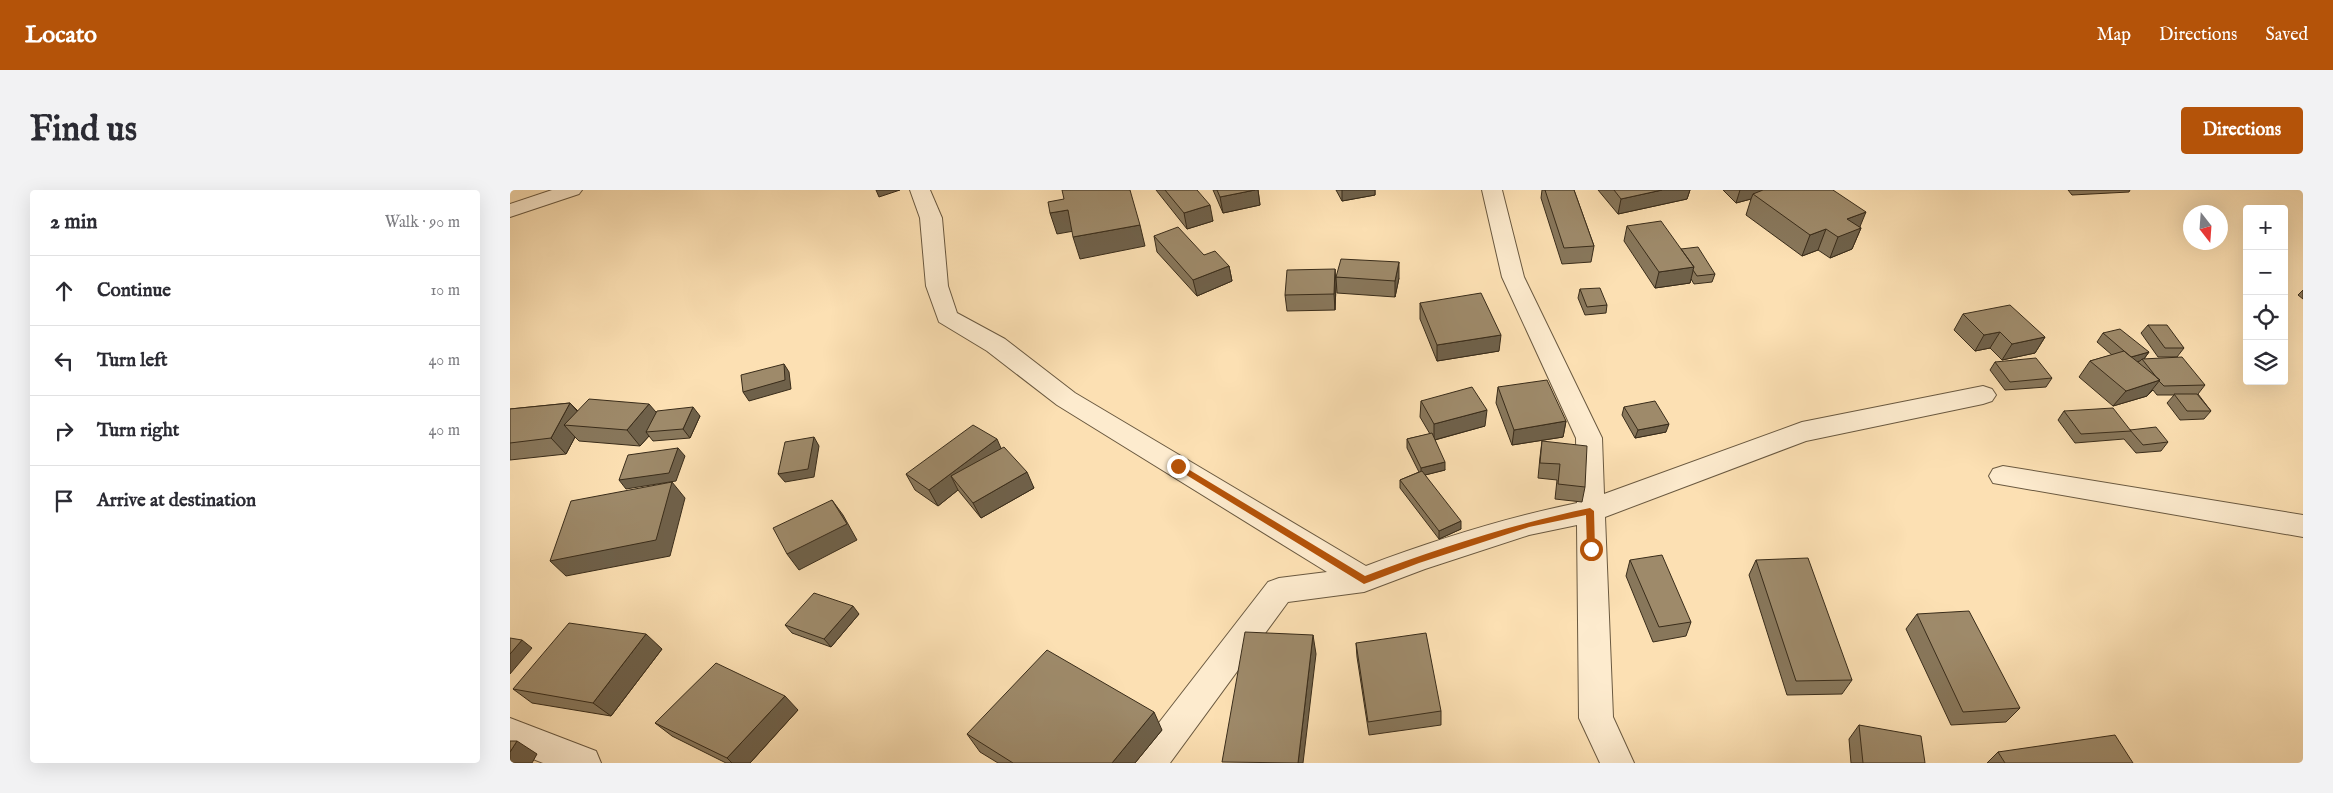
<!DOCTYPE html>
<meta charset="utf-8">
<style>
:root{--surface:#fff;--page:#f2f2f3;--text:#2b2b33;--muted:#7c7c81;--line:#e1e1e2;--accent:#b45309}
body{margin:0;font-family:"IM FELL English",serif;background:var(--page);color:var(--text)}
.controls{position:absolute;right:15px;top:15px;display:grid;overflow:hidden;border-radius:5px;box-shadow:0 5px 20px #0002}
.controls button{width:45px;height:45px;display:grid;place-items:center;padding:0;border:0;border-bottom:1px solid var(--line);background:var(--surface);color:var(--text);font:25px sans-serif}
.compass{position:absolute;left:1673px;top:15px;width:45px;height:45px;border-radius:50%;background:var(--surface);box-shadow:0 5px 20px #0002;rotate:163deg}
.stop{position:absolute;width:15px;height:15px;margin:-11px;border:4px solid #b45309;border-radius:50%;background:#fff}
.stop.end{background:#b45309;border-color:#fff;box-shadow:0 1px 5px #0008}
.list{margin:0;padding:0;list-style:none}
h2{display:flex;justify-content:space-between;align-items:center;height:65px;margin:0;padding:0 20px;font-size:21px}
h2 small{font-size:16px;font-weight:400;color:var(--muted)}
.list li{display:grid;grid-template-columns:32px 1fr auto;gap:15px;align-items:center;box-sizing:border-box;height:70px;padding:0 20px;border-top:1px solid var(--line)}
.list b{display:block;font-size:19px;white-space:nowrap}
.list em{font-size:16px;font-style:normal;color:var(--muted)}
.icon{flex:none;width:28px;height:28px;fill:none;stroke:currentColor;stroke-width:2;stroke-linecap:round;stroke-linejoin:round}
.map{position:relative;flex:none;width:1793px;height:573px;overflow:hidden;border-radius:5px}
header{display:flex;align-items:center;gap:30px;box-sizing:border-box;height:70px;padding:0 25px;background:var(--accent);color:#fff}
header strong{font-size:24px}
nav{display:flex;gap:28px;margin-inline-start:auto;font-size:18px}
.intro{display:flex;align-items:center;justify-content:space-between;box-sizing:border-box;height:120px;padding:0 30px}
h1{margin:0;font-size:35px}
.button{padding:12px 22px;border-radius:5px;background:var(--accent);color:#fff;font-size:18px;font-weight:700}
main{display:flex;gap:30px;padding:0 30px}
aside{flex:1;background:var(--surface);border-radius:5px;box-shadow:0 5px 20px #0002}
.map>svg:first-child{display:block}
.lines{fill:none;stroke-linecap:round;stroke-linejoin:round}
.street-casing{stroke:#6a5940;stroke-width:2}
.street{fill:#fdebce;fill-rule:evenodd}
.wall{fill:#88775b;stroke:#392c1a}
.shaded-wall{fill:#6f614a;stroke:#392c1a}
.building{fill:#9e8a6a;stroke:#392c1a}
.route{fill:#b45309}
</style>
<header>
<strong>Locato</strong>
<nav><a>Map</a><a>Directions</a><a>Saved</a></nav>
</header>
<div class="intro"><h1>Find us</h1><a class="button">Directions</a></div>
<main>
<aside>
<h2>2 min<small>Walk · 90 m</small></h2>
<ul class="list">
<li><svg class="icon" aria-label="ahead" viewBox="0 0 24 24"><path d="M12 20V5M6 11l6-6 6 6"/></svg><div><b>Continue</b></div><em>10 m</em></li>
<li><svg class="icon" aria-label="left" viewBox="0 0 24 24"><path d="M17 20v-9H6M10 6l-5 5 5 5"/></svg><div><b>Turn left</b></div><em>40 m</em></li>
<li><svg class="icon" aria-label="right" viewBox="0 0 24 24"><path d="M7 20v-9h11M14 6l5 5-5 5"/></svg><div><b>Turn right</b></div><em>40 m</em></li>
<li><svg class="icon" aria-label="arrive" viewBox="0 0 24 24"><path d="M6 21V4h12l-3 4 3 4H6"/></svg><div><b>Arrive at destination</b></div></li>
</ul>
</aside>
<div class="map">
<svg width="1793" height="573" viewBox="0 0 1793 573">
<rect width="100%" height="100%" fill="#fce0b3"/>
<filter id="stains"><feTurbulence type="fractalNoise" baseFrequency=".004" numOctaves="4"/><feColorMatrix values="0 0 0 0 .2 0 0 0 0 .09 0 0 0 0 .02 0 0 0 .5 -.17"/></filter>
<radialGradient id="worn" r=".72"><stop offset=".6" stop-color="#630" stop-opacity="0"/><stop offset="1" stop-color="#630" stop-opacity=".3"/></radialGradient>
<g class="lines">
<g class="street-casing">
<path id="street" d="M42 0H72L69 4 0 27V14Z
M400 0H420L432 28 438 96 447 123 495 149 565 203 856 376C925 350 995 328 1067 313L1066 248 992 87 972 0H992L1014 87 1092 248 1094 304 1292 232 1473 196 1482 199 1486 205 1482 211 1473 214 1296 251 1095 327 1103 527 1124 573H1090L1069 528 1067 335 1019 345 915 379 854 402 778 412 660 573H622L627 561 758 392 769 388 817 382 547 215 477 161 429 132 416 96 410 28Z
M1493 276 1793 325V347L1483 293 1479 286 1483 279Z
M0 528 86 561 91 573H33L0 560Z"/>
</g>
<use href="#street" class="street"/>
</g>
<path class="wall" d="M646 0H687L703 31 677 39Z
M703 0H748L750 15 713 23Z
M826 0H865V5L832 11Z
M1032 0H1064L1084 56 1081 72 1052 74 1031 8Z
M1088 0H1180L1177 9 1108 24Z
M1213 0H1323L1351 38 1342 59 1320 68 1308 60 1292 66 1236 25 1241 9 1226 13Z
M1558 0H1620L1619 2 1562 5Z
M1117 36 1171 59 1205 84 1202 92 1184 94 1181 89 1180 93 1145 98 1114 51Z
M644 46 694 65 719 76 722 91 687 106 647 62Z
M826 87 889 88 885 107 827 103Z
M826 95 825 120 777 121 775 105Z
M1070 99 1097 115 1096 123 1075 125 1068 108Z
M1793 100V109L1788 105Z
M910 113 989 161 927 171 910 129Z
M1453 124 1535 147 1525 163 1492 170 1480 158 1465 161 1444 140Z
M1638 135 1674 158 1667 167H1648L1631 143Z
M1593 143 1639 162 1634 169 1695 195 1688 204 1701 221 1694 229 1670 230 1657 213 1664 205H1647L1643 200 1637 206 1603 216 1569 187 1580 171 1602 165 1587 152Z
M1485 172 1542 188 1536 197 1495 200 1480 180Z
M988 197 1056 231 1053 247 1002 255 986 213Z
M911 211 975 236 925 250 935 280 915 285 951 339 929 349 890 298V290L909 282 897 258V249L920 244 910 227Z
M60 213 68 221 146 222 190 226 180 248 143 251 139 246 130 256 69 251 65 247 56 264 0 270V219Z
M1114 217 1156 242 1125 248 1112 225Z
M1554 221 1620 240 1658 252 1651 261 1626 263 1614 249 1565 253 1548 230Z
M1032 251 1075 297 1072 312 1045 309 1047 290 1028 288 1030 267Z
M491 258 524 298 471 328 448 300 428 316 405 300 396 284Z
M1120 370 1181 432 1176 446 1143 452 1116 386Z
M1246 370 1342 490 1332 504 1277 505 1239 385Z
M349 424 321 457 282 443 275 435Z
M1407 424 1510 518 1496 532 1441 535 1396 439Z
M846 453 931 521V535L859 545 847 467Z
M152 459 101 526 22 513 3 499Z
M288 520 240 573H216L162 546 145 533Z
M1349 535 1415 573H1341L1339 549Z
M652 540 625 573H488L470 562 457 544Z
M1488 562 1623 573H1477Z"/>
<path class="shaded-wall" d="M366 0H390L369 7Z
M745 0H748L750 15 713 23 710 7Z
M832 0H865V5L832 11Z
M1152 0H1180L1177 9 1108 24 1111 9Z
M1230 0H1277L1243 4 1241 9 1226 13Z
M700 15 703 31 677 39 674 23Z
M558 20 564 41 547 44 540 23Z
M1356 22 1349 39 1351 38 1342 59 1320 68 1328 47 1337 29Z
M630 35 635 56 570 69 563 47Z
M1316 39 1308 60 1292 66 1300 45Z
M889 72V88L885 107V91Z
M719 76 722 91 687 106 683 90Z
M1184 77 1180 93 1145 98 1149 82Z
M825 79 826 95 825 120 824 104Z
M1490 142 1480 158 1465 161 1474 145Z
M991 145 989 161 927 171V155Z
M1535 147 1525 163 1492 170 1502 154Z
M1639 162 1633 170 1632 169 1630 171 1615 175 1621 167Z
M274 174 279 182 281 199 239 211 233 202Z
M1650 190 1637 206 1603 216 1616 201Z
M60 213 74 229 54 235 65 247 56 264 41 248Z
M139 214 152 229 136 242 139 246 130 256 117 240Z
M183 217 190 226 180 248 173 239Z
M977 220 975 236 924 250V234Z
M1056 231 1053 247 1002 255 1004 240Z
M1159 234 1156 242 1125 248 1128 240Z
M304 247 309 256 304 287 275 292 268 284Z
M487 249 494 265 441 286 448 300 428 316 419 300Z
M168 258 175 266 166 291 116 299 109 290Z
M935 272V280L911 286V278Z
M517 282 524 298 471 328 463 313Z
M162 292 175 308 160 366 56 386 40 371Z
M322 310 333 325 347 350 289 380 277 364Z
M951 331V339L929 349V341Z
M343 416 349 424 321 457 314 449Z
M136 444 152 459 101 526 83 513Z
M803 445 806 464 793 573H788Z
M12 450 22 458 0 484V464Z
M275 506 288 520 240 573H222L217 568Z
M644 522 652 540 625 573H602Z
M7 551 27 564 22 573H0V562Z"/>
<path class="building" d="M552 0H620L630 35 563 47 558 20 540 23 538 12 554 9Z
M655 0H687L700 15 674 23Z
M707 0H745L710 7Z
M1035 0H1064L1084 56 1054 58Z
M1104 0H1152L1111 9Z
M1253 0H1323L1356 22 1337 29 1351 38 1328 47 1316 39 1300 45 1243 4Z
M1151 31 1184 77 1149 82 1117 36Z
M668 37 694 65 705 61 719 76 683 90 644 46Z
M1188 57 1205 84 1187 86 1183 80 1184 77 1171 59Z
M831 69 889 72 885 91 826 87Z
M825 79 824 104 775 105 777 80Z
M1090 98 1097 115 1077 117 1070 99Z
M971 103 991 145 927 155 910 113Z
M1500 115 1535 147 1502 154 1490 142 1474 145 1453 124Z
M1638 135H1657L1674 158H1655Z
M1610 139 1639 162 1621 167 1593 143Z
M1614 161 1650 190 1616 201 1580 171Z
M1672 167 1695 195 1654 196 1649 191 1650 190 1647 188 1632 169Z
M1526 168 1542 188 1500 192 1485 172Z
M274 174 275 190 233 202 231 185Z
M1037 190 1056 231 1004 240 988 197Z
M962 197 977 220 924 234 911 211Z
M1664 204H1687L1701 221H1677Z
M79 209 139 214 117 240 54 235Z
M1145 211 1159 234 1128 240 1114 217Z
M60 213 41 248 0 253V219Z
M183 217 173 239 136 242 147 221Z
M1603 218 1621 241 1571 244 1554 221Z
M463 235 487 249 419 300 396 284Z
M1646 237 1658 252 1633 255 1620 240Z
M922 243 935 272 911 278 897 249Z
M304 247 298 279 268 284 275 252Z
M1032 251 1077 256 1075 297 1048 294 1050 274 1030 273Z
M494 257 517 282 463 313 441 286Z
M168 258 159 283 109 290 118 265Z
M912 281 951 331 929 341 890 290Z
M162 292 146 350 40 371 61 311Z
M322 310 337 334 277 364 263 338Z
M1152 365 1181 432 1149 437 1120 370Z
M1298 368 1342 490 1286 491 1246 370Z
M304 403 343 416 314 449 275 435Z
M1459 421 1510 518 1453 522 1407 424Z
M59 433 136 444 83 513 3 499Z
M735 442 803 445 788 573 712 572Z
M916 443 931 521 858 532 846 453Z
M0 448 12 450 0 464Z
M537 460 644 522 602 573H503L457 544Z
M206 473 275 506 217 568 145 533Z
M1349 535 1411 546 1415 573H1353Z
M1605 545 1623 573H1495L1488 562Z
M0 551H7L0 562Z"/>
<path class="route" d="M668 273 855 386C929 358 1003 334 1080 318L1084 321 1085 359 1081 362 1077 359 1076 325 1019 337 909 373 854 394 665 278V274Z"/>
<rect width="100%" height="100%" filter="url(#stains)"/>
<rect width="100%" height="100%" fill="url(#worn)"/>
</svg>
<div class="controls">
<button>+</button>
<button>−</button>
<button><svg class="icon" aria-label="locate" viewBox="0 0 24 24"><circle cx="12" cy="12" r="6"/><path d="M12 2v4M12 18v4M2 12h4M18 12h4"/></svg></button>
<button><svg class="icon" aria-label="layers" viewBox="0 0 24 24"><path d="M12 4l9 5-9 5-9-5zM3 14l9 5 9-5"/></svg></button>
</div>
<svg class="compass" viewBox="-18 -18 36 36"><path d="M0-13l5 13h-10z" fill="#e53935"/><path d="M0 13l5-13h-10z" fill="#7c7c81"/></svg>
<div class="stop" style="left:1081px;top:359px"></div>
<div class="stop end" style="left:668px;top:276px"></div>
</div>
</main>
